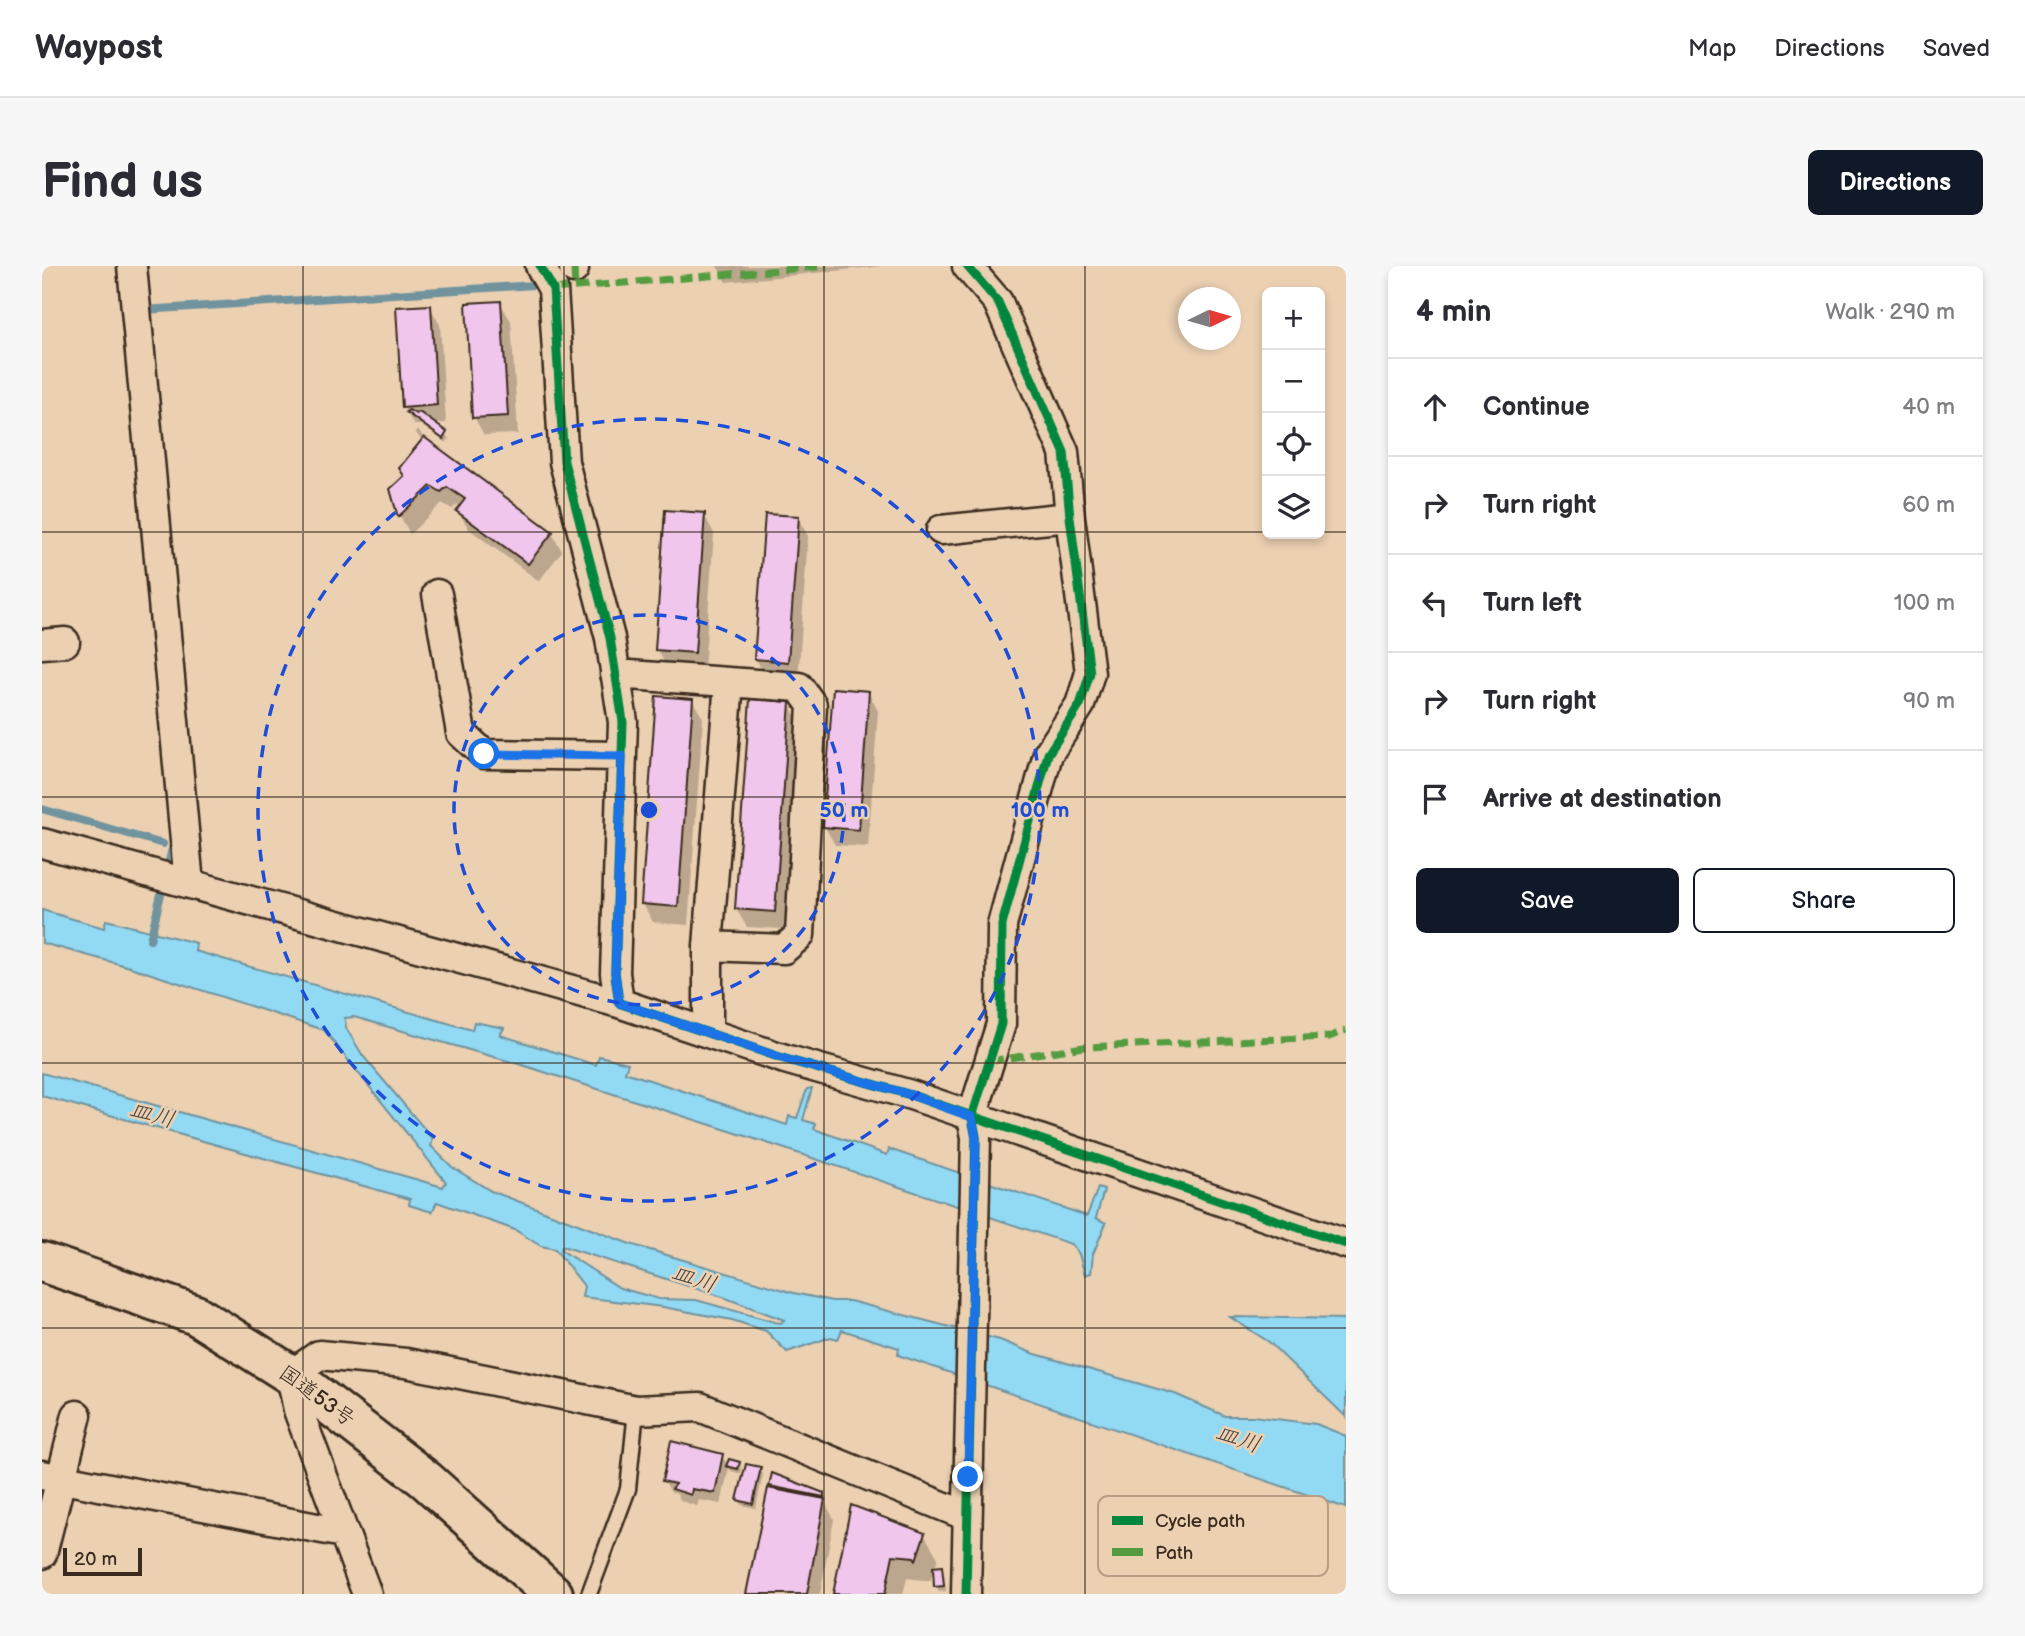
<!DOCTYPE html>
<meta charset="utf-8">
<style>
:root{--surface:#fff;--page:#f7f7f7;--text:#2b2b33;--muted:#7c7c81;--line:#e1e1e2;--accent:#111827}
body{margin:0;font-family:"Balsamiq Sans","Klee One",sans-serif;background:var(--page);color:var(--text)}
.controls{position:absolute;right:21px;top:21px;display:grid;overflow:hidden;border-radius:10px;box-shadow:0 4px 10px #0003}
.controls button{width:63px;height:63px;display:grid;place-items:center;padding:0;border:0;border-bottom:2px solid var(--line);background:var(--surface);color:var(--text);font:35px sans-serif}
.compass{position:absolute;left:1136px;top:21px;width:63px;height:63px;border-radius:50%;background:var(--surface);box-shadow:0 4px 10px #0003;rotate:85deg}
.scale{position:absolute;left:21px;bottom:18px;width:79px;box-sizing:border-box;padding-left:7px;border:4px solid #3b2a1e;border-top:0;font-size:19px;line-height:24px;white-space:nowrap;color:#3b2a1e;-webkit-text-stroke:5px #ebd0b2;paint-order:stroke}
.stop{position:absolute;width:21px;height:21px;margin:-16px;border:5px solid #1a73e8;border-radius:50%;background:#fff}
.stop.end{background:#1a73e8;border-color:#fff;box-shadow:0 2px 7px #0008}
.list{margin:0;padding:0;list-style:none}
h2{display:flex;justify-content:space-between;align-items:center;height:91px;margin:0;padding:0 28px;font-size:30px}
h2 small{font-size:23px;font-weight:400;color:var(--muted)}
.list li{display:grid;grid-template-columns:46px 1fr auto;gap:21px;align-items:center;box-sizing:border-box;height:98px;padding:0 28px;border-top:2px solid var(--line)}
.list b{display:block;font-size:26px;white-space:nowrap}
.list em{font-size:23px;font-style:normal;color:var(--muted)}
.actions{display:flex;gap:14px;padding:21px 28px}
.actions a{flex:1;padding:16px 0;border:2px solid var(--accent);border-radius:10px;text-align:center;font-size:24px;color:var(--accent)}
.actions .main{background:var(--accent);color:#fff}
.icon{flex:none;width:38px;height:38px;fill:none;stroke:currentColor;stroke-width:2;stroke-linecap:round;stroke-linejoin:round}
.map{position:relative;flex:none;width:1304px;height:1328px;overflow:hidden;border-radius:10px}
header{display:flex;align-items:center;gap:42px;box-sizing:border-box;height:98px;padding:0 35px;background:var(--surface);border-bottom:2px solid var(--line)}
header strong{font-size:33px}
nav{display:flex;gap:38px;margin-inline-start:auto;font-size:24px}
.intro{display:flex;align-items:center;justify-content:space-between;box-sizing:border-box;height:168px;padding:0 42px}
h1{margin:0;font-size:49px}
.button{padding:18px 32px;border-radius:10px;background:var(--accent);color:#fff;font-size:24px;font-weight:700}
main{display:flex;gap:42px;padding:0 42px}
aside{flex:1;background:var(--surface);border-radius:10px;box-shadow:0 4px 10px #0003}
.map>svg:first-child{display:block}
.water{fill:#92d9f4;stroke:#6f939e;stroke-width:2;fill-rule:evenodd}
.shadow{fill:#0003}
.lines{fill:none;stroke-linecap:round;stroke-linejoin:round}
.stream{stroke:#6f939e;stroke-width:8}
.building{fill:#f0c6ed;stroke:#3b2a1e;stroke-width:2}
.service-casing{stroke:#3b2a1e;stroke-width:19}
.minor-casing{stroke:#3b2a1e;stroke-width:33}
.trunk-casing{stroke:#3b2a1e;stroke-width:44}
.service{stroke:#ebd0b2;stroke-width:14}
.minor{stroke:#ebd0b2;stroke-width:28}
.trunk{stroke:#ebd0b2;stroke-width:38}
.quiet{stroke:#529c3f;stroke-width:7;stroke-dasharray:14 7;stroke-linecap:butt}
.cycleway-casing{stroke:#ebd0b2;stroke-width:13}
.cycleway{stroke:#00873e;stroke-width:9}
.route{stroke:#1a73e8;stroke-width:9}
.grid{fill:none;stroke:#3b2a1e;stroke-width:2;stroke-opacity:0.55}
.ring{fill:none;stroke:#1d4ed8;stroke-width:3.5;stroke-dasharray:12 9}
.labels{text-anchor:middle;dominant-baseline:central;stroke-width:5;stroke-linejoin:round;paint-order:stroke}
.street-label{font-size:21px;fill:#3b2a1e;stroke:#ebd0b2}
.water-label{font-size:23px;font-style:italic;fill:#48443e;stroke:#ebd0b2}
.key{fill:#ebd0b2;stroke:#b69e86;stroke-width:2}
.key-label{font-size:19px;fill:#3b2a1e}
.centre{fill:#1d4ed8;stroke:#ebd0b2;stroke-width:3.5}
.ring-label{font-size:21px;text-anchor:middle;font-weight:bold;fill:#1d4ed8;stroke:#ebd0b2;stroke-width:5;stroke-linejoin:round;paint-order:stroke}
</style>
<header>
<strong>Waypost</strong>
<nav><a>Map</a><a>Directions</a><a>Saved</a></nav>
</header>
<div class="intro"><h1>Find us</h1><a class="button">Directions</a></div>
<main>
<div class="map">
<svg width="1304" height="1328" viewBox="0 0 1304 1328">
<rect width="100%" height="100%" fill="#ebd0b2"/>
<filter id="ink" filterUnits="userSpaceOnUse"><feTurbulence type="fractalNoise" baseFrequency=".0143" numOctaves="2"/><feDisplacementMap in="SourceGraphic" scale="14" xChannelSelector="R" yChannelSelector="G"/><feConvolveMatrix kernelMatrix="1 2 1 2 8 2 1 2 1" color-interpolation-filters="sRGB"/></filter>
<g filter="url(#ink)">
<path class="water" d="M0 644 62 662 64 654 154 677 153 685 430 764 432 756 462 762 458 769 554 799 557 790 586 797 583 806 745 859 747 850 755 852 765 823 770 822 761 854 774 858 772 863 845 889 847 883 1045 950 1056 922 1062 924 1054 952 1064 957 1051 988 1049 1007 1043 1009 1037 988 1029 978 707 871 480 799 312 751 303 752 304 762 321 790 391 873 389 880 410 901 449 925 588 978 752 1027 790 1035H808L958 1074 990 1087 1133 1128 1183 1150H1211L1274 1158 1304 1170V1242L856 1089 857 1082 800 1064 796 1073 789 1071 745 1086 724 1065 690 1054 621 1041 540 1031 542 1020 513 983 499 980 473 964 395 936 390 946 367 939 368 933 0 830V807L401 921 404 916 282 764 88 701 0 677ZM520 980 681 1031 742 1054 739 1057 733 1056 654 1034 617 1033 578 1022 519 984Z
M1188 1051 1304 1053V1151L1227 1076Z"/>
<path class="shadow" d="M675 0H840L684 16Z
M458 37 469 55 476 168 442 169 432 151Z
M388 41 398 59 404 157 390 158 403 168 407 173 404 177 379 159H372L361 141Z
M376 164 384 175 510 267 520 285 497 315 427 263 416 245 420 241 416 238 410 243 400 237 368 268 358 250 350 224 364 211 381 176 374 167Z
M662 249 672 267 662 404 625 401 615 383Z
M756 252 766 270 756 414 724 411 714 393Z
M826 426 836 445 826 581 793 579 783 561Z
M650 434 661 452 646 659 611 656 601 638Z
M747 438 757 456 742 663 705 661 694 643Z
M680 1190 686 1200 697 1197 700 1203 699 1208 689 1205 687 1202 679 1238 657 1234 655 1240 639 1235 635 1228 629 1226 622 1214Z
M718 1203 721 1208 714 1242 700 1239 697 1234Z
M729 1220 781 1228 782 1231H780L782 1235 792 1253 778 1328H706L731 1225Z
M882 1268 896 1292 888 1315 865 1312 861 1328H792Z
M899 1302 902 1307 904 1325 897 1326 894 1320Z"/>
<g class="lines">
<path class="stream" d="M102 44 493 19
M0 543 121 578
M108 674 132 574"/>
</g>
<path class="building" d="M459 35 466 150 430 152 424 37Z
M389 39 395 139 360 142 354 41Z
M367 144 374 148 377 146 405 166 401 173 364 146Z
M382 171 511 266 486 298 414 245 423 233 405 221 399 226 389 220 356 251 348 223 362 210 357 202Z
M623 244 663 247 653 387 613 384Z
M723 248 757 250 746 396 712 393Z
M791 422 827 425 817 564 781 561Z
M614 430 651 433 636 641 599 638Z
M708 433 748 436 733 646 693 643Z
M629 1175 681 1188 673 1227 650 1223 649 1229 630 1223 633 1218 620 1215Z
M687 1193 698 1196 696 1203 684 1200Z
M704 1198 719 1201 711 1238 695 1234Z
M730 1207 782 1227V1231L727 1220Z
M726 1222 783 1233 765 1328H704Z
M809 1239 883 1267 874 1294 872 1291 851 1289 843 1328H791Z
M900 1300 902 1320 892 1321 891 1301Z"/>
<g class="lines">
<g class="service-casing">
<path id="service" d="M547 1328 586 1223 594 1144"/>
</g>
<g class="minor-casing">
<path id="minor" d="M90 0 147 618
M498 0 511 23 522 196 568 372 581 456 573 707 577 737 743 793 869 829 1304 978
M532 0V3
M899 264 1028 251
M395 328 419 467 442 488 580 490
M0 378 23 376
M573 408 757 421 770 439 758 669 742 683 666 680
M0 577 577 737
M666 765V680L687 416
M0 1209 301 1267
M0 1288 35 1149
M325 1328 256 1144 249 1109 277 1089 364 1097 594 1144 658 1141 925 1250
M924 1328 934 871 930 851 959 758 960 659 1006 488 1038 439 1048 407 1028 251 1022 186 956 36 925 0"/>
</g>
<g class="trunk-casing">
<path id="trunk" d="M0 996 154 1049 249 1109 384 1214 511 1328"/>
</g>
<use href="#service" class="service"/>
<use href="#minor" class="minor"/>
<use href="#trunk" class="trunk"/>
<path class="quiet" d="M532 3 533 21
M511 23 785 0
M947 795 1042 781 1287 771 1304 764"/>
<g class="cycleway-casing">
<path id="cycleway" d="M498 0 511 23 522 196 568 372 581 456 573 707 577 737 743 793 869 829 1304 978
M924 1328 934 871 930 851 959 758 960 659 1006 488 1038 439 1048 407 1028 251 1022 186 956 36 925 0"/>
</g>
<use href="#cycleway" class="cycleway"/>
</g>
</g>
<g class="lines" filter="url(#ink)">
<path class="route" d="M442 488 580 490 573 707 577 737 743 793 869 829 930 851 934 872 926 1211"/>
</g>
<path class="grid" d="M261 0V1328M522 0V1328M782 0V1328M1043 0V1328M0 266H1225M1278 266H1304M0 531H1304M0 797H1304M0 1062H1304"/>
<g class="ring">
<circle cx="607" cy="544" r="195"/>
<circle cx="607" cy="544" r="391"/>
</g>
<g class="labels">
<g class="street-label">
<text transform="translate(275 1130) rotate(36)">国道53号</text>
</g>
<g class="water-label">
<text transform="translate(110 849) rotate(15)">皿川</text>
<text transform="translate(652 1013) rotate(18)">皿川</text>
<text transform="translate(1196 1173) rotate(18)">皿川</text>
</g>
</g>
<rect x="1056" y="1230" width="230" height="80" rx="10" class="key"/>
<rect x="1070" y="1250" width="31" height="9" fill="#00873e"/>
<rect x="1070" y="1282" width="31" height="8" fill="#529c3f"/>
<g class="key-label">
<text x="1113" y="1261">Cycle path</text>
<text x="1113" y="1293">Path</text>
</g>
<circle cx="607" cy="544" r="10" class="centre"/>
<g class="ring-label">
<text x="802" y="551">50 m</text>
<text x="998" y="551">100 m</text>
</g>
</svg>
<div class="controls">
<button>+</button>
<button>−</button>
<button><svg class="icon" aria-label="locate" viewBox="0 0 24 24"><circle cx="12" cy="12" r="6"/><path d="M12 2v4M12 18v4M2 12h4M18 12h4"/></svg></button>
<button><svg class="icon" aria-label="layers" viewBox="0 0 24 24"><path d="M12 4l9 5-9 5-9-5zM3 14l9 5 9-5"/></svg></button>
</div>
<svg class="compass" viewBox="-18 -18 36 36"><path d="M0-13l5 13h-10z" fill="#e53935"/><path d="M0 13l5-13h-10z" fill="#7c7c81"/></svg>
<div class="scale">20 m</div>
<div class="stop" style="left:442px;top:488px"></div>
<div class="stop end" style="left:926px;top:1211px"></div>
</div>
<aside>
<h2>4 min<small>Walk · 290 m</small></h2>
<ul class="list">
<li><svg class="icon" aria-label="ahead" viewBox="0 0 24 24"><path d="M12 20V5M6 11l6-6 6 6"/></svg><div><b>Continue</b></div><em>40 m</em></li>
<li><svg class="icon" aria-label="right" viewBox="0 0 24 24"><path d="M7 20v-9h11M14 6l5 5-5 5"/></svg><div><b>Turn right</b></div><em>60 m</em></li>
<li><svg class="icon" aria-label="left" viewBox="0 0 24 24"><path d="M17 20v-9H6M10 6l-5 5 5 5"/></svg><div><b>Turn left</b></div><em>100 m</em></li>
<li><svg class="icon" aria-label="right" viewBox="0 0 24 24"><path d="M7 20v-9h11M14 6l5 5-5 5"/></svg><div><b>Turn right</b></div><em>90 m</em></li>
<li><svg class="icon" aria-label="arrive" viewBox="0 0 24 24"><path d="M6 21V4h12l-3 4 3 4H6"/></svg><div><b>Arrive at destination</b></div></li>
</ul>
<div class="actions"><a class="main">Save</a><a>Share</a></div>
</aside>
</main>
